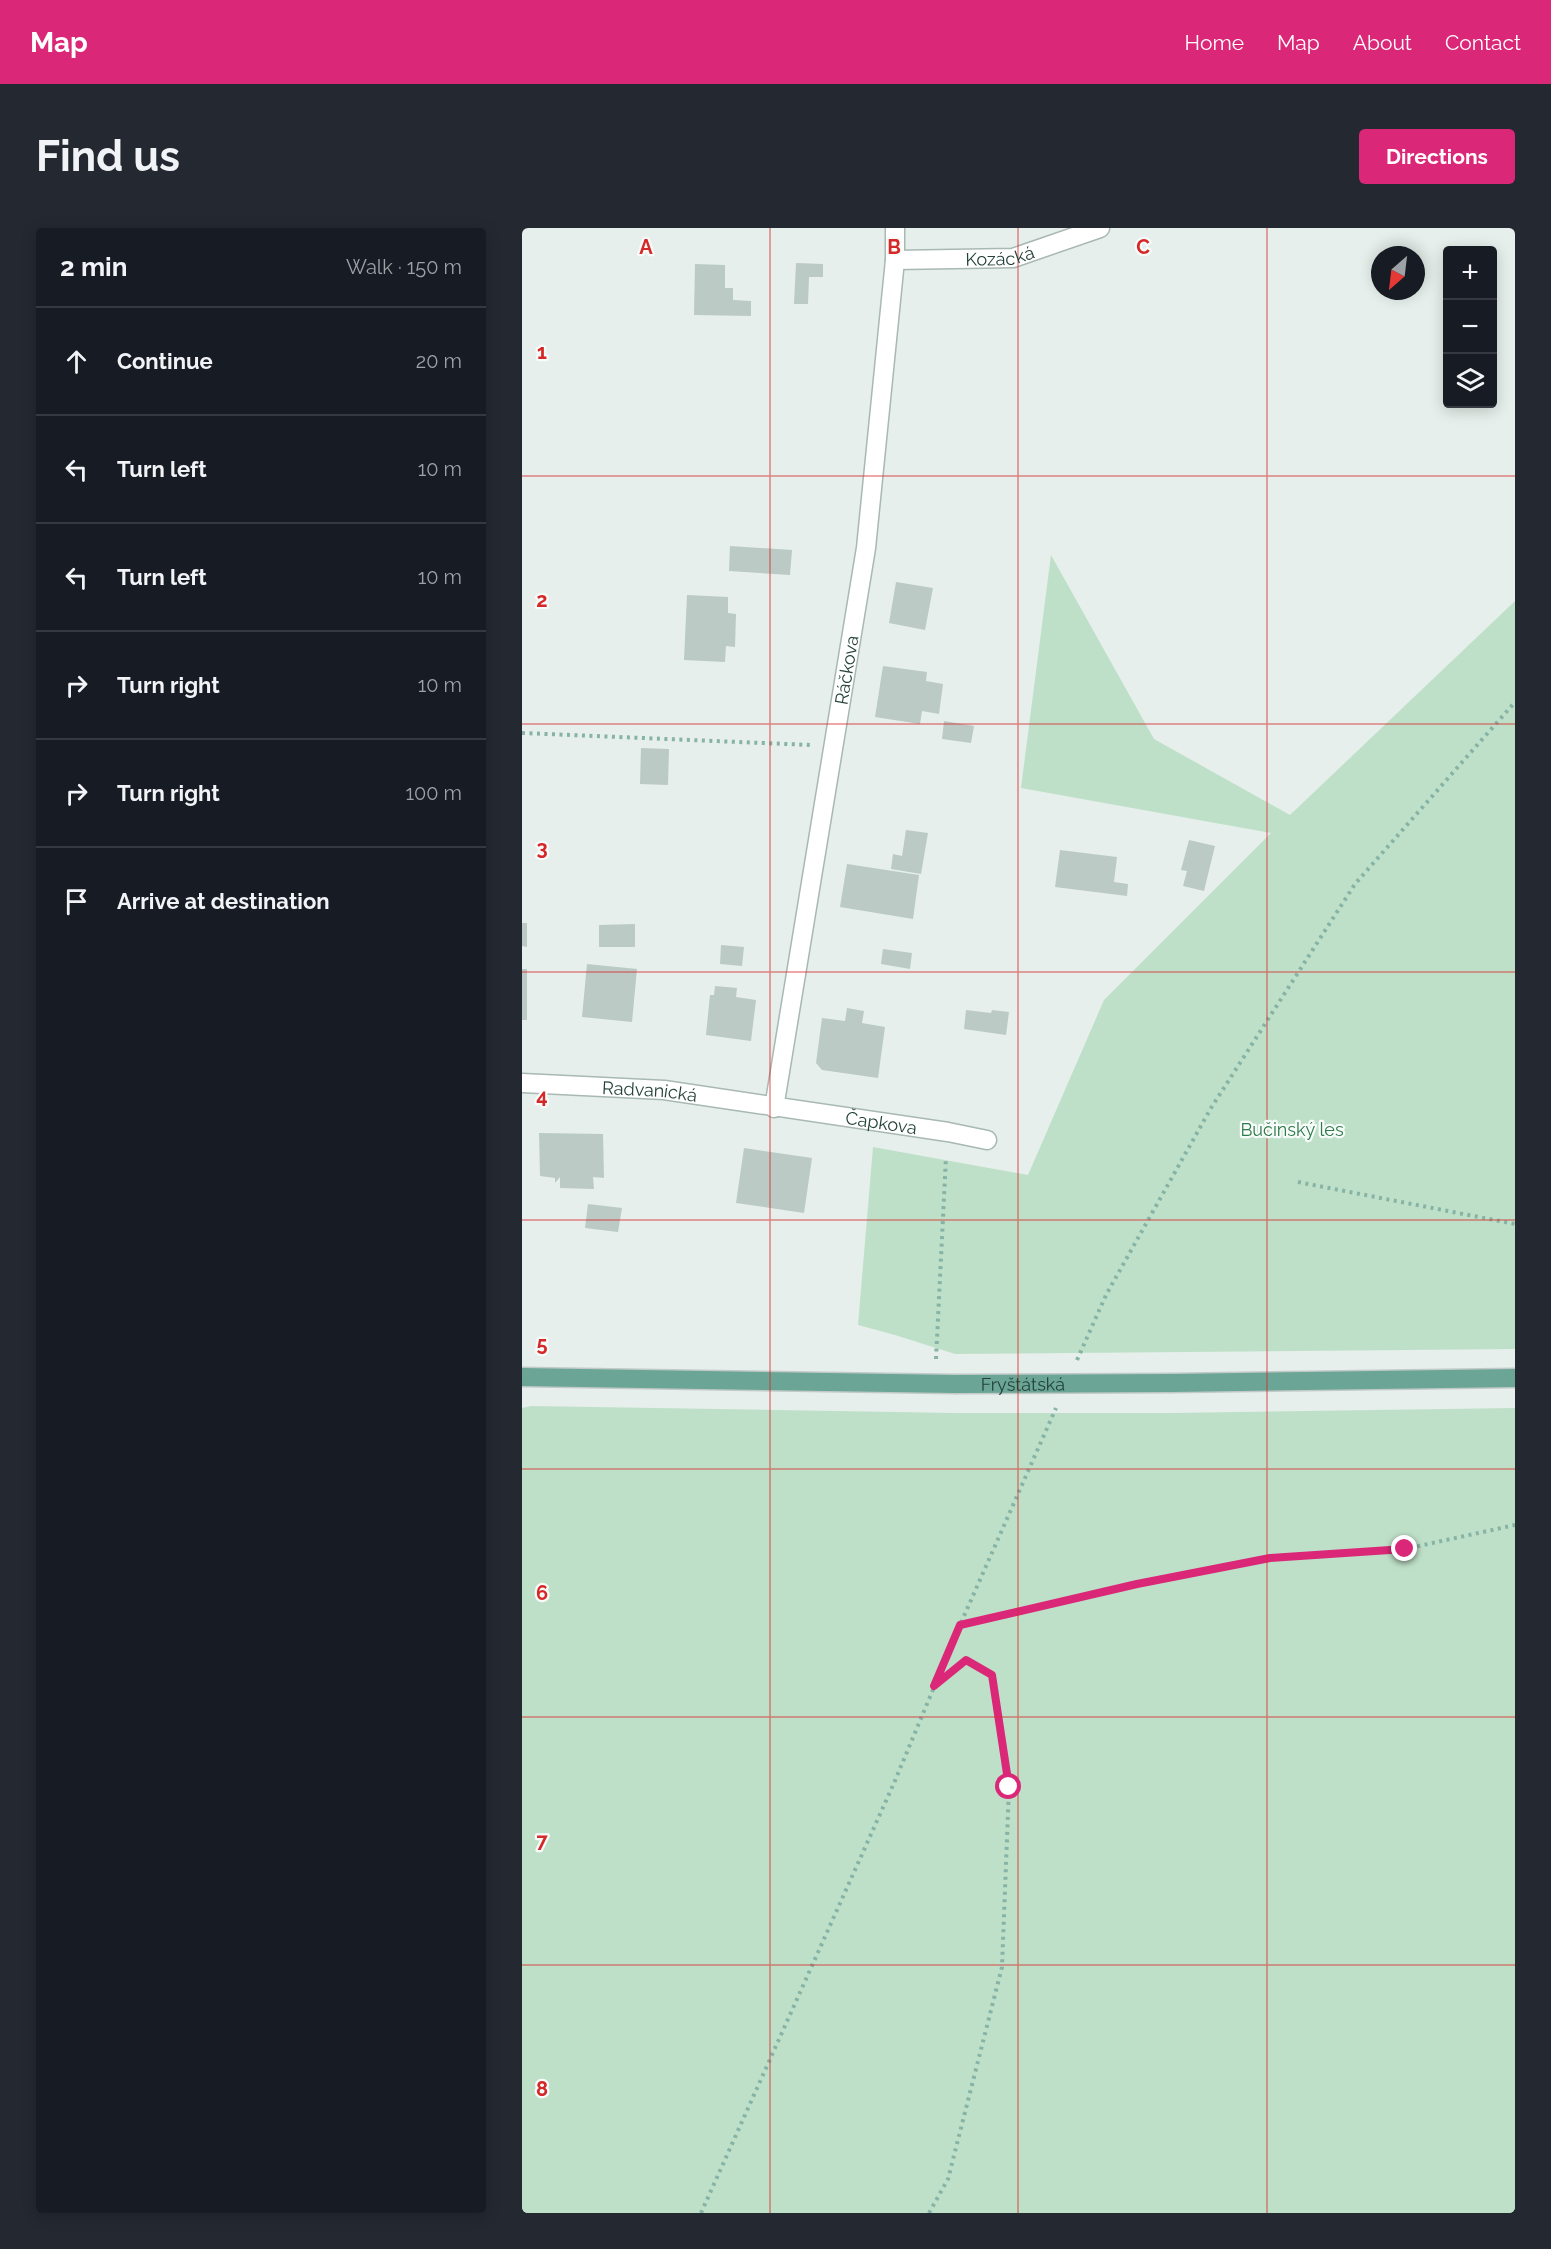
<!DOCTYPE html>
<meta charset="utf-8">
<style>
:root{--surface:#171b24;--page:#242831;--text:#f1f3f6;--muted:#9ea1a6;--line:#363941;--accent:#db2777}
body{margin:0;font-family:Raleway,sans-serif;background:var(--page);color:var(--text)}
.controls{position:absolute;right:18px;top:18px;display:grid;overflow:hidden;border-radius:6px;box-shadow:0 3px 15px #0003}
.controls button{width:54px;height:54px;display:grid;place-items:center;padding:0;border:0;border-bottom:2px solid var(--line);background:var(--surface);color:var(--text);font:30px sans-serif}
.compass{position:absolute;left:849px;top:18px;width:54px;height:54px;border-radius:50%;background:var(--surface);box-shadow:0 3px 15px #0003;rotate:208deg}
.stop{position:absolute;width:18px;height:18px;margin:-14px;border:4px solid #db2777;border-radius:50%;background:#fff}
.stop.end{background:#db2777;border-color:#fff;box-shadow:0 2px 6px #0008}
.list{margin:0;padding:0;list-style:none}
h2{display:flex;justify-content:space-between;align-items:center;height:78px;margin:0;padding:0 24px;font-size:26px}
h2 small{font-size:20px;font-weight:400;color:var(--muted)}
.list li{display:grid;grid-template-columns:39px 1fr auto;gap:18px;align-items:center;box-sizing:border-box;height:108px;padding:0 24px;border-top:2px solid var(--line)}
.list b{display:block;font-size:22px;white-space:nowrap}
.list em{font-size:20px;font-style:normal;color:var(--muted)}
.icon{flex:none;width:33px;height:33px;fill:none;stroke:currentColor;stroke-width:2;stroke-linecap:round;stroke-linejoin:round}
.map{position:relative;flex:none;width:993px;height:1985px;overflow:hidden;border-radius:6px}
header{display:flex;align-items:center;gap:36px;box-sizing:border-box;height:84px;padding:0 30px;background:var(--accent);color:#fff}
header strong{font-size:28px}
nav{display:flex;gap:33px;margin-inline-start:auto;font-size:21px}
.intro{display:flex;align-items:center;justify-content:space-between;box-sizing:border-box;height:144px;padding:0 36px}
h1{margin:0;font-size:42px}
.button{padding:15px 27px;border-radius:6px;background:var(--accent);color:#fff;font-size:21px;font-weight:700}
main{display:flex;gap:36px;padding:0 36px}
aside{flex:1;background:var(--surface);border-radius:6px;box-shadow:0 3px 15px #0003}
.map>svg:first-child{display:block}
.green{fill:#bfe0c8}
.building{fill:#bbcac4}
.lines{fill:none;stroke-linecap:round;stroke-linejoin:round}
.street-casing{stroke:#a8b8b2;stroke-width:21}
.primary-casing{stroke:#c2cac8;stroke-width:21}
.path{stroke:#86b3a5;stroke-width:4;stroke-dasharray:3 4.5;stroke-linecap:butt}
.street{stroke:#fff;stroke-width:18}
.primary{stroke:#6aa596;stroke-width:18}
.primary-bridge-casing{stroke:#c2cac8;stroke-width:21;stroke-linecap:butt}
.primary-bridge{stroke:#6aa596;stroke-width:18}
.route{stroke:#db2777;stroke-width:8}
.grid{fill:none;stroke:#d62828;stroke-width:1.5;stroke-opacity:0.55}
.labels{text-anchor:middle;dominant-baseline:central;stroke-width:4.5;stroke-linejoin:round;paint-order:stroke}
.street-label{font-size:18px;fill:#24423a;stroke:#f7fbf9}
.park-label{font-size:18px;fill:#2d7a4b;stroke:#f7fbf9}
.grid-label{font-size:20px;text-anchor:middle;font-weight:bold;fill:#d62828;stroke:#f7fbf9;stroke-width:4.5;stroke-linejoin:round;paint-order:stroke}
</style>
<header>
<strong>Map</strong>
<nav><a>Home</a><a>Map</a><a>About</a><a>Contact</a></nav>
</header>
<div class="intro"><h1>Find us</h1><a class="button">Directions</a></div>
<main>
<aside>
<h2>2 min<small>Walk · 150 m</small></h2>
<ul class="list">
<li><svg class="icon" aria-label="ahead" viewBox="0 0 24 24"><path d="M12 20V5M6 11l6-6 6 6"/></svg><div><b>Continue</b></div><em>20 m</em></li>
<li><svg class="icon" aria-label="left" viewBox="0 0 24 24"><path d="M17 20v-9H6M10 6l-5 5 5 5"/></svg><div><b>Turn left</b></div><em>10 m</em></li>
<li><svg class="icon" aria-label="left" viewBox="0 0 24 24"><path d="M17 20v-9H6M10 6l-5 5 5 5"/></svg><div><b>Turn left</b></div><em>10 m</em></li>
<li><svg class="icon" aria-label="right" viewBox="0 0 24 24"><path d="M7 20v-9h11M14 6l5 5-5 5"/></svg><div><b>Turn right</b></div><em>10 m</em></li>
<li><svg class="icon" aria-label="right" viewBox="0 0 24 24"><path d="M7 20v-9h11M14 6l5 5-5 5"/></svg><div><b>Turn right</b></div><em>100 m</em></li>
<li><svg class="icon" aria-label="arrive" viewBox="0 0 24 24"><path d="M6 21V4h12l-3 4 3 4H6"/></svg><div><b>Arrive at destination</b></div></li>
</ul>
</aside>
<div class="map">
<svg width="993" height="1985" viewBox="0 0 993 1985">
<rect width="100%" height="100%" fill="#e6efeb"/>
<path class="green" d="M529 327 632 511 768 587 993 373V1121L433 1126 373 1107 336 1097 351 919 506 947 582 772 749 605 499 560Z
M9 1178 433 1185H650L993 1180V1985H0V1180Z"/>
<path class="building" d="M274 35 301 36V49H287L286 76H272Z
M173 36 203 37V60H211V72L229 73V88L172 87Z
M208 318 270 322 268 347 207 343Z
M374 354 411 360 403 402 367 395Z
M165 367 206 369V385L214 386 213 419 204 418 203 434 162 432Z
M361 438 405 444 404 453 421 456 417 486 400 483 398 496 353 489Z
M422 493 452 498 449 515 420 511Z
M119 520 147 521 146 557 118 556Z
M384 602 406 605 399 646 369 641 371 626 380 628Z
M667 612 693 618 682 663 661 658 665 643 659 642Z
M538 622 595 629 592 654 606 656 605 668 533 659Z
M325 636 397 647 391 691 318 679Z
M0 695H5V719L0 718Z
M113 696V719H77V697Z
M199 717 222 719 220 738 198 736Z
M361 721 390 725 388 741 359 736Z
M65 736 115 741 110 794 60 789Z
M0 741H5V792H0Z
M193 758 215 760 214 769 234 772 229 813 184 807 188 767H192Z
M325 780 342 783 340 795 363 799 356 850 300 842 294 835 300 790 323 793Z
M444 782 469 785 470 782 487 784 484 807 442 801Z
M17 905 81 906 82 950 71 949 72 961 38 960V949L33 955V950L18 948Z
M222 920 290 930 282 985 214 975Z
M66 976 100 980 96 1004 63 1000Z"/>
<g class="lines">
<g class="street-casing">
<g id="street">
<path id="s1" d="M373 32 491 30 578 0"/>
<path id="s2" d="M0 855 142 862 426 904 465 912"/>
<path id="s3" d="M252 880 344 320 373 32V0"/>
</g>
</g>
<g class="primary-casing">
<path id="primary" d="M0 1149 433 1156
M650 1155 993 1150"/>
</g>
<path class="path" d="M0 505 289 517
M776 954 993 996
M414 1131 424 929
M555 1132 584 1067 689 880 833 656 993 474
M438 1397 615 1356 748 1330 883 1321 993 1297
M179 1985 372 1555 438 1397 534 1180
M407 1985 426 1951 480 1739 487 1559 470 1447 443 1432 413 1457"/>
<use href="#street" class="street"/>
<use href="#primary" class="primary"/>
<g class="primary-bridge-casing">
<g id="primary-bridge">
<path id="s4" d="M433 1156 650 1155"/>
</g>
</g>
<use href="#primary-bridge" class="primary-bridge"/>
</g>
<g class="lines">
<path class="route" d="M487 1559 470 1447 444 1432 412 1458 438 1397 615 1356 748 1330 883 1321"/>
</g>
<path class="grid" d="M248 0V1985M496 0V1985M745 0V1985M0 248H993M0 496H993M0 744H993M0 992H993M0 1241H993M0 1489H993M0 1737H993"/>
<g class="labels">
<g class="street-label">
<text stroke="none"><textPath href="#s1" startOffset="105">Kozácká</textPath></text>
<text stroke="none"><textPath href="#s3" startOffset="444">Ráčkova</textPath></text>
<text stroke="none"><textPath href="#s2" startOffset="128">Radvanická</textPath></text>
<text stroke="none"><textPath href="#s2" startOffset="362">Čapkova</textPath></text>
<text stroke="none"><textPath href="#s4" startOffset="68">Fryštátská</textPath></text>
</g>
<g class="park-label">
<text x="770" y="901">Bučinský les</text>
</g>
</g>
<g class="grid-label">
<text x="124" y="26">A</text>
<text x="372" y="26">B</text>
<text x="621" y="26">C</text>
<text x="20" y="131">1</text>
<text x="20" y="379">2</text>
<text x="20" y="627">3</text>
<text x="20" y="875">4</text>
<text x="20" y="1123">5</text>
<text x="20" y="1372">6</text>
<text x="20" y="1620">7</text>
<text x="20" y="1868">8</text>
</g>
</svg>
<div class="controls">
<button>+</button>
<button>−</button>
<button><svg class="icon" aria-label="layers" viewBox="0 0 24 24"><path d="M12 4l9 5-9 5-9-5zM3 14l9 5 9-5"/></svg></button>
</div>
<svg class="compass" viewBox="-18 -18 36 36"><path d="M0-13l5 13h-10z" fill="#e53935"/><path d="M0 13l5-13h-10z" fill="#9ea1a6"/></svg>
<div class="stop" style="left:487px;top:1559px"></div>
<div class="stop end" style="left:883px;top:1321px"></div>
</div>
</main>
